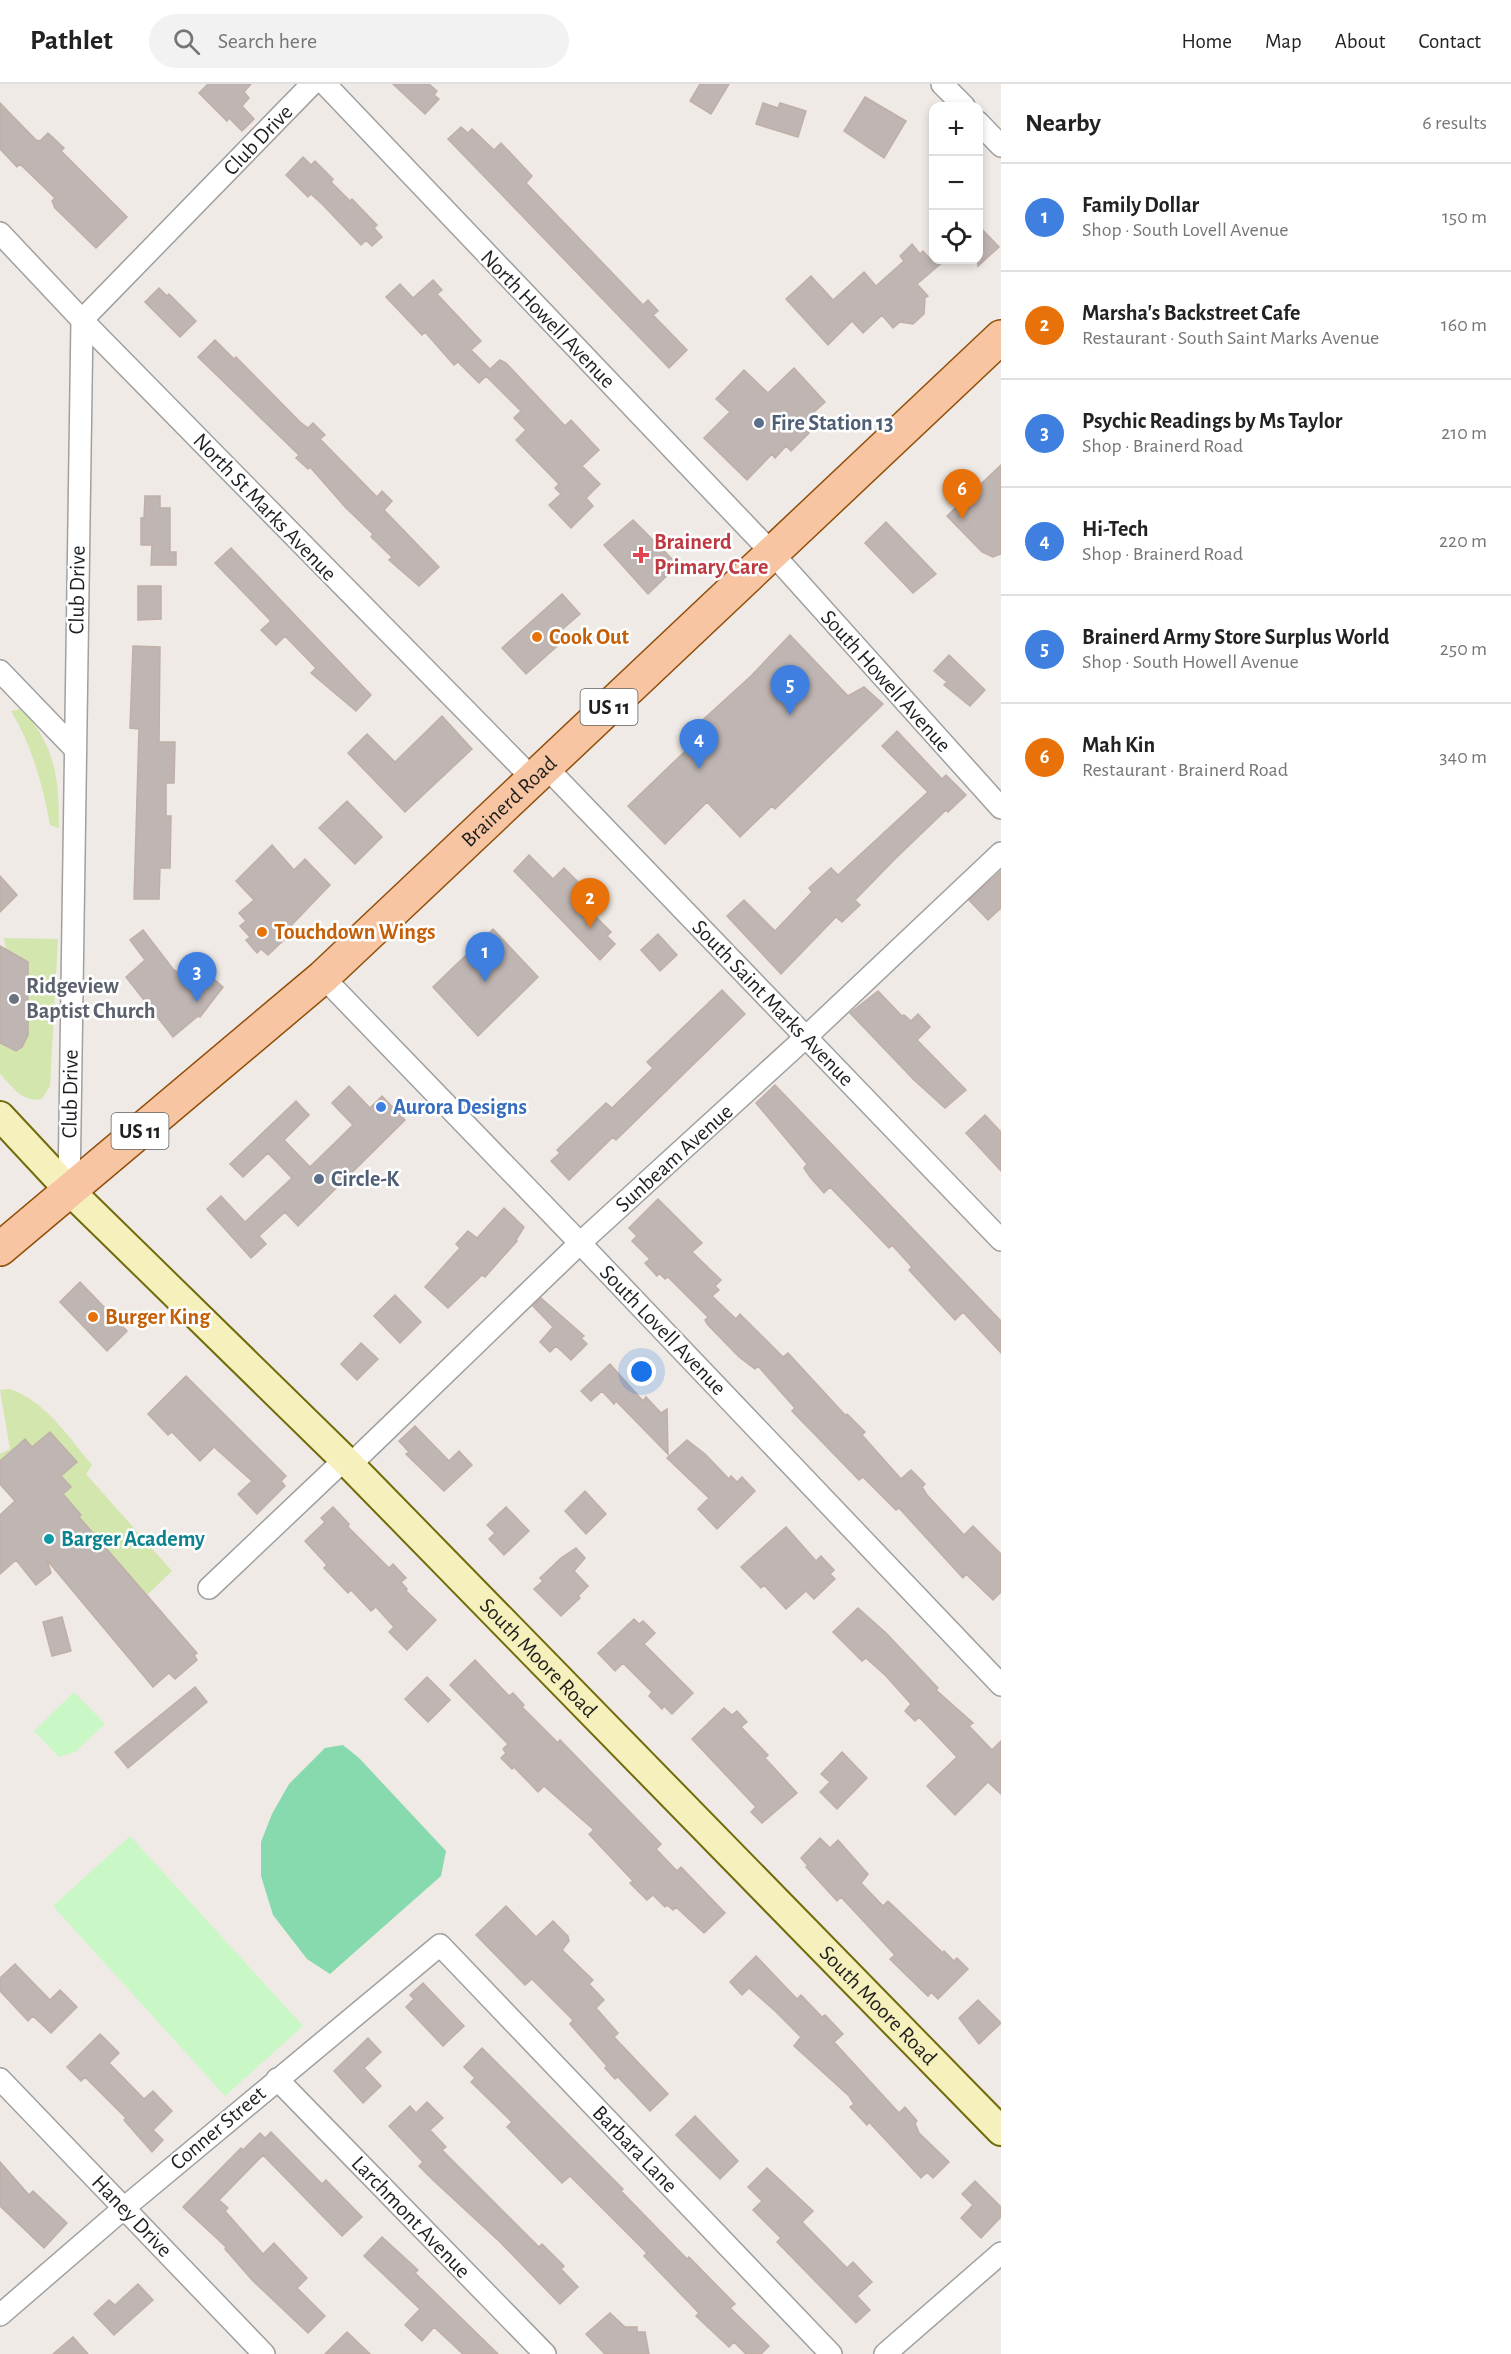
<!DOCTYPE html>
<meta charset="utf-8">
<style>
:root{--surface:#fff;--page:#f2f2f2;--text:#222;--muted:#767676;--line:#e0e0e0;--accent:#c30a28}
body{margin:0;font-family:"Alegreya Sans",sans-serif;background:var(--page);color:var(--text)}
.controls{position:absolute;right:18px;top:18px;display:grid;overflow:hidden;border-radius:12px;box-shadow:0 3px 9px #0003}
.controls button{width:54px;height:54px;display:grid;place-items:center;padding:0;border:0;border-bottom:2px solid var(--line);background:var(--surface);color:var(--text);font:30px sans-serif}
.you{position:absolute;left:642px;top:1288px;width:21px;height:21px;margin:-15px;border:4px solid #fff;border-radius:50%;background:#1a73e8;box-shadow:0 0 0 9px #1a73e833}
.badge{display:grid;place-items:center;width:39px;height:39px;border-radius:50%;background:var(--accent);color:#fff;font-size:20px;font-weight:700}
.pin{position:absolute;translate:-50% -50px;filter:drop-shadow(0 2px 3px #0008)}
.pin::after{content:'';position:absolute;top:32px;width:21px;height:18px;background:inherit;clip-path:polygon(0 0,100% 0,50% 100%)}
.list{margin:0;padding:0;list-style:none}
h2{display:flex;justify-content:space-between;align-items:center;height:78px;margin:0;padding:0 24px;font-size:26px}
h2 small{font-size:20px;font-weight:400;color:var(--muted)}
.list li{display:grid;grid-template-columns:39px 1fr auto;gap:18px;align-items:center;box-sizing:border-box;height:108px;padding:0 24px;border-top:2px solid var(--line)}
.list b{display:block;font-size:22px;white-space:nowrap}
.list p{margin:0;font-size:20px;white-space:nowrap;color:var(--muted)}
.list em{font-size:20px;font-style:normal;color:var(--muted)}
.icon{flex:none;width:33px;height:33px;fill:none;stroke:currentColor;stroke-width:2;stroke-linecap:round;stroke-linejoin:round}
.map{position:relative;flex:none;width:1001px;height:2270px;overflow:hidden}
header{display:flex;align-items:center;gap:36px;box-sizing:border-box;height:84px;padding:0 30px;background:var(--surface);border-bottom:2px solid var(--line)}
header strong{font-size:28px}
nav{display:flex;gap:33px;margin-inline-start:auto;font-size:21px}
.search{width:420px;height:54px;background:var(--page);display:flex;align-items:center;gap:15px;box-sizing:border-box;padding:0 21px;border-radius:33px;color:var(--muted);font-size:22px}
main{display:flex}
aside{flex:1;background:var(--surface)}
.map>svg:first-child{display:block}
.grass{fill:#d3e6ae}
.park{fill:#c9f7c5}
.pitch{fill:#87daad}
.building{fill:#bfb5b2;stroke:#c0afa8;stroke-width:1.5}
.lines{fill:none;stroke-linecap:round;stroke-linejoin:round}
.street-casing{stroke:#a0a0a0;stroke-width:24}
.secondary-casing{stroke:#716b0b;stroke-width:32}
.primary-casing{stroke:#924e08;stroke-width:36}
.street{stroke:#fff;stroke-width:21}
.secondary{stroke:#f6f0bc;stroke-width:28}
.primary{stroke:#f7c5a2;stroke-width:33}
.service-dot{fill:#5c6f8a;stroke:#fff;stroke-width:2}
.health-dot{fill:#e0444e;stroke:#fff;stroke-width:2}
.food-dot{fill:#e8710a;stroke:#fff;stroke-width:2}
.worship-dot{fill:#6b7280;stroke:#fff;stroke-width:2}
.shop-dot{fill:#3f7fe0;stroke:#fff;stroke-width:2}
.culture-dot{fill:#0f9aa8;stroke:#fff;stroke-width:2}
.labels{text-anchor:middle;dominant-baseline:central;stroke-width:5;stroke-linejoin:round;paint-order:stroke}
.shield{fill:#fff;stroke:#626262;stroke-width:1.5}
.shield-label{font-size:21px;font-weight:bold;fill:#1f1f1f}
.street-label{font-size:22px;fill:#1f1f1f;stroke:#fff}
.service-label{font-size:22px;font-weight:bold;fill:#4e5e75;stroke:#fff;text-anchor:start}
.health-label{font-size:22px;font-weight:bold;fill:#be3a42;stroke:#fff;text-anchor:start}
.food-label{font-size:22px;font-weight:bold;fill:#c56008;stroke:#fff;text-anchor:start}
.worship-label{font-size:22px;font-weight:bold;fill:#5b616d;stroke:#fff;text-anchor:start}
.shop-label{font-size:22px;font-weight:bold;fill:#366cbe;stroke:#fff;text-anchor:start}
.culture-label{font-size:22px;font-weight:bold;fill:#0d838f;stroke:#fff;text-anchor:start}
</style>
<header>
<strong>Pathlet</strong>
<div class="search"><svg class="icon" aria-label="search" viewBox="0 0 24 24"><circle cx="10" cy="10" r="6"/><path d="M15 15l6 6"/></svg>Search here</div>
<nav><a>Home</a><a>Map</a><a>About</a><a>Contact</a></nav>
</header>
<main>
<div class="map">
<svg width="1001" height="2270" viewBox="0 0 1001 2270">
<rect width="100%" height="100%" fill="#efeae5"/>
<path class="grass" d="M21 625C29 628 32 637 36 643 58 675 59 707 59 744L50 741C43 701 32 662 11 627Z
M4 854 58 855 50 1002 42 1015C22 1019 13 1003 0 990V958L16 967C35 953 28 902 28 879L6 865Z
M9 1305C45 1316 69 1354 92 1381L86 1390 172 1487 147 1511 79 1433 81 1431 63 1410 71 1403 61 1392 77 1378 50 1348 32 1363 0 1377V1370L10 1365 0 1306Z"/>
<path class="park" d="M74 1608 105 1640 75 1668 59 1673 34 1647Z
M130 1752 303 1942 225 2012 53 1822Z"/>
<path class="pitch" d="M343 1661 359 1674 446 1767 441 1792 330 1890 307 1875 273 1831 261 1792V1758L272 1730 289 1700 325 1664Z"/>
<path class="building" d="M208 0H251L244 8 249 14 242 22 254 35 242 47 229 34 227 37 199 9Z
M393 0H429L437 7 434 11 439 15 425 30Z
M700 0H729L711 30 690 17Z
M865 13 906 37 884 74 844 47Z
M0 19 36 56 40 57 48 49 64 64 61 67 127 133 96 164 55 124 52 117 55 114 20 80 17 83 0 65Z
M763 19 778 24 780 19 806 27 798 53 756 40Z
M461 43 468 49 472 45 494 66 501 59 532 92 526 99 643 221 648 216 658 227 653 231 687 266 669 284 448 55Z
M303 73 311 81 315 77 333 95 331 98 350 117 352 115 377 141 374 144 382 153 372 162 366 156 361 161 323 121 311 110 308 113 286 91Z
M978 141 999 163 978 182Z
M912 160 920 170 923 167 931 176H945L917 200 928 212 925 214 924 230 913 240 900 238 893 244 882 231 863 249 852 237 828 261 786 215 811 192 833 216 864 188 876 202 904 177 900 172Z
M433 196 442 206 437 210 481 257 471 266 490 285 500 276 506 279 565 342 571 336 599 366 582 382 600 400 586 414 593 422 571 444 549 421 561 410 555 404 559 400 516 356 526 346 514 334 521 327 486 292 479 299 458 278 454 281 425 248 422 251 386 213 400 200 413 214Z
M159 204 167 212 169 210 196 237 180 253 145 218Z
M215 256 234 275 236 273 300 338 308 344 313 339 325 351 320 355 377 413 382 407 392 417 384 426 439 483 419 502 389 476 392 473 371 453 373 450 346 424 310 383 308 385 296 374 299 371 198 273Z
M794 284 825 318 800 341 809 349 791 367 786 362 775 374 772 370 747 396 704 354 730 328 716 315 744 286 768 309Z
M1001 381V470L993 473 982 468 947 432Z
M145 412H160V424H170V468H176V481H151L152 461H141V434H144Z
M633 436 678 481 648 510 604 461Z
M886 438 936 490 913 509 865 459Z
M231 464 371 611 356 627 311 589 316 584 285 552 276 561 261 546 271 537 215 479Z
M138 502H161V535L138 536Z
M562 510 580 530 557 550 563 557 526 590 502 564Z
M790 551 848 612 864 603 883 620 775 725 772 722 740 753 707 718 665 760 628 722 703 650 696 642 751 592Z
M133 562 160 563 159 658H175L174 699H166V732H171L170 784H160L159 815H134L139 645 130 644Z
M949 571 985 606 970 622 944 601 947 598 934 587Z
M442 632 472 665 405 728 348 669 367 650 395 678Z
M897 647 942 695 946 691 966 711 948 728 946 726 896 774 855 816 860 821 842 838 836 833 781 890 727 832 744 816 775 847 812 808 809 804 831 784 838 791 928 708 882 662Z
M347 717 382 753 355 780 319 744Z
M272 761 294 786 305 775 330 801 282 851 285 855 268 871 261 865 257 869 246 856 250 853 240 842 246 837 239 829 254 816 236 797Z
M529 771 553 795 564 784 586 806 577 814 611 848 607 852 615 860 600 876 514 787Z
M1001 787V824L988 836 969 816Z
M0 792 17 811 0 828Z
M493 845 538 893 478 952 433 903Z
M143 846 173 885 196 901 207 889 223 903 200 933 198 932 173 953 126 893 145 876 130 856Z
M658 850 677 871 660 887 641 866Z
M0 862 28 878V951L22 963 16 967 0 959Z
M722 906 745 930 616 1056 613 1053 569 1096 551 1077 560 1069 557 1066 606 1019 612 1024 653 984 647 978Z
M878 907 902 932 904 931 911 937 918 930 930 943 917 956 966 1006 945 1024 914 996 850 929Z
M775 1001 1001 1237V1269L963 1228 955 1236 909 1186 912 1183 892 1161 889 1164 830 1103 824 1109 810 1093 804 1084 807 1080 756 1019Z
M349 1002 370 1024 382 1012 405 1036 298 1142 285 1128 259 1152 266 1160 251 1174 207 1125 221 1112 245 1138 292 1094 268 1069 243 1093 230 1080 296 1017 309 1031 284 1056 310 1083 353 1041 332 1019Z
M985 1031 1001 1048V1087L966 1049Z
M658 1115 702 1159 692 1168 721 1196 715 1202 719 1206 712 1212 736 1235 740 1230 783 1273 788 1269 846 1332 847 1330 865 1348 862 1351 901 1395 911 1386 925 1400 922 1403 927 1411 964 1451 973 1442 1001 1470V1508L993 1516 966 1490 963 1494 899 1424 896 1426 863 1393 859 1396 792 1327 795 1324 758 1282 755 1285 739 1273 708 1241 705 1236 708 1233 668 1193 665 1195 659 1189 657 1192 645 1179 650 1175 632 1157 637 1152 629 1144Z
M504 1124 524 1143 516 1156 517 1157 485 1193 482 1191 448 1224 425 1203 460 1164 456 1160 468 1147 477 1154Z
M80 1198 127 1247 107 1267 60 1218Z
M395 1211 421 1238 400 1259 374 1232Z
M541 1214 584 1252 581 1254 587 1260 571 1276 556 1262 550 1268 540 1258 553 1243 533 1222Z
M361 1259 378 1275 357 1296 341 1280Z
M610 1280 643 1317 646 1313 661 1329 667 1325 668 1370 616 1317 614 1320 602 1307 591 1317 581 1307Z
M186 1292 286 1392 281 1397 285 1402 257 1430 238 1410 252 1397 214 1363 200 1377 172 1348 168 1351 148 1330Z
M415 1342 449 1377 459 1367 472 1381 444 1407 406 1370 409 1368 399 1357Z
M50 1348 77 1378 61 1392 71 1403 63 1410 81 1431 79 1433 197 1569 194 1571 197 1576 175 1595 169 1589 153 1603 47 1476 51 1489 36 1501 16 1476 0 1490V1431L15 1417 0 1400V1377L25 1355 32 1363Z
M687 1356 705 1370 729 1395 731 1392 737 1398 742 1393 755 1407 717 1445 698 1425 709 1414 667 1374Z
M585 1407 606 1430 586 1450 565 1427Z
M333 1423 349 1440 348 1443 389 1484 393 1480 406 1494 401 1498 407 1505 406 1507 436 1536 407 1566 389 1548 394 1543 376 1523 371 1527 351 1506 348 1509 324 1484 327 1481 305 1457 325 1438 321 1434Z
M506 1423 529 1447 504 1471 489 1455 495 1449 487 1441Z
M786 1443 816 1477 821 1472 834 1486 830 1490 835 1495 814 1515 806 1507 786 1525 764 1501 761 1504 741 1483Z
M576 1464 585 1474 574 1487 588 1502 578 1512 580 1514 561 1532 534 1505 543 1497 540 1494 561 1474Z
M858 1524 886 1549 938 1604 936 1606 973 1639 969 1642 992 1666 1001 1657V1710L988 1698 955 1731 927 1702 957 1673 919 1633 915 1637 905 1627 911 1620 886 1592 866 1574 862 1577 833 1548Z
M62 1533 71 1567 52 1572 43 1538Z
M634 1535 639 1540 643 1537 655 1549 644 1560 693 1609 672 1630 664 1622 662 1625 649 1612 652 1608 623 1579 615 1587 598 1569Z
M475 1576 509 1612 513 1609 524 1621 522 1623 558 1659 560 1656 661 1760 656 1765 677 1787 681 1783 725 1829 704 1849 676 1823 673 1826 667 1821 665 1823 653 1811 647 1816 630 1799 633 1797 589 1750 594 1746 544 1702 538 1708 514 1683 512 1685 501 1674 506 1669 503 1665 508 1660 450 1601Z
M427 1593 450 1616 428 1638 405 1615Z
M195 1603 207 1618 128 1684 115 1668Z
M724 1624 732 1631 737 1627 747 1638 741 1643 768 1671 765 1674 797 1709 762 1739 751 1728 756 1723 692 1655Z
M842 1668 867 1694 837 1725 820 1708 830 1698 821 1690Z
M820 1754 830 1764 838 1756 868 1790 861 1799 883 1822 888 1817 943 1869 944 1867 954 1877 957 1874 968 1885 938 1915 931 1908 928 1912 905 1890 890 1875 895 1871 841 1813 837 1817 806 1783 808 1782 801 1774Z
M506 1822 536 1853 553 1837 568 1852 569 1857 562 1866 593 1896 589 1900 604 1916 596 1924 618 1949 614 1953 668 2010 650 2027 618 1993 615 1995 605 1984 607 1982 570 1940 573 1936 532 1895 525 1901 476 1851Z
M756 1872 797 1915 801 1911 822 1933 825 1931 843 1950 834 1958 899 2029 905 2023 917 2037 915 2039 919 2049 949 2078 933 2094 927 2088 921 2094 869 2038 867 2041 850 2023 854 2020 849 2012 794 1962 801 1953 774 1926 749 1904 742 1911 730 1898Z
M15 1880 50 1916 60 1906 77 1923 51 1949 33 1932 28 1937 0 1907V1894Z
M423 1899 464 1942 443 1962 406 1923 414 1915 410 1911Z
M978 1916 1001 1939 979 1960 959 1934Z
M100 1950 119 1969 109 1979 144 2015 153 2007 172 2027 153 2046 163 2056 152 2068 124 2036 126 2034 85 1993 81 1997 67 1983Z
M368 1954 381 1968 364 1984 381 2002 363 2019 334 1987Z
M482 1964 623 2105 621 2107 687 2175 689 2173 735 2220 730 2224 769 2262 761 2270H746L734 2258 729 2263 696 2232 699 2229 644 2172 647 2169 570 2092 562 2099 507 2043 512 2038 471 1998 475 1994 464 1983Z
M427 2018 443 2034 430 2046 446 2063 442 2066 539 2163 542 2160 564 2182 561 2185 578 2203 560 2220 500 2158 434 2097 419 2082 423 2078 389 2042 410 2022 416 2029Z
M695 2032 738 2077 720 2095 676 2051Z
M271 2048 322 2100 326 2096 362 2133 342 2152 263 2071 219 2116 228 2124 225 2127 263 2170 274 2159 307 2194 297 2204 325 2232 308 2249 252 2196 225 2165 226 2163 183 2123 241 2064 243 2066 260 2049 265 2054Z
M0 2078 29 2111 33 2107 67 2139 44 2164 0 2122Z
M767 2084 813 2127 802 2138 847 2184 853 2178 872 2198 857 2212 870 2226 856 2239 777 2158 781 2154 753 2126 762 2117 748 2103Z
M975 2097 1001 2123V2133L981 2154 961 2134 973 2121 962 2110Z
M382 2153 418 2186 415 2189 498 2270H463L434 2243 422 2257 405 2241 420 2225 364 2172Z
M138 2200 153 2216 114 2251 94 2230 109 2216 115 2221Z
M610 2229 625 2243H637V2248H645L649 2270H605L586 2250Z
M347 2248 370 2270H325Z
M73 2253 88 2270H53Z"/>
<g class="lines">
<g class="street-casing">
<path id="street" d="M325 0 772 469 1001 724
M942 0 964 22
M978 38 1001 62
M0 149 82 236 533 695
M0 587 74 664
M546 683 1001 1156
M323 893 580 1159 1001 1601
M69 1106 82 236 312 0
M350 1381 580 1159 806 953 1001 769
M209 1504 344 1376
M0 1995 264 2270
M277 1995 545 2270
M0 2231 124 2124 440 1861 831 2270
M885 2270 1001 2169"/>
</g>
<g class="secondary-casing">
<g id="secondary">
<path id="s1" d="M0 1032 69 1106 350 1381 1001 2047"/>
</g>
</g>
<g class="primary-casing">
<g id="primary">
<path id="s2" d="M0 1165 323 893 1001 253"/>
</g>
</g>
<use href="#street" class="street"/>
<use href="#secondary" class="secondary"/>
<use href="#primary" class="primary"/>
</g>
<g class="service-dot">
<circle cx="759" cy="339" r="6"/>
<circle cx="319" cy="1095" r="6"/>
</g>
<path class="health-dot" d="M638 462h6v6h6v6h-6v6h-6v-6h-6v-6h6z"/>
<g class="food-dot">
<circle cx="537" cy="553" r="6"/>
<circle cx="262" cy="848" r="6"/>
<circle cx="93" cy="1233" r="6"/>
</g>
<circle class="worship-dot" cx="14" cy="915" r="6"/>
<circle class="shop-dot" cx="381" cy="1023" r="6"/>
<circle class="culture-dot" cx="49" cy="1455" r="6"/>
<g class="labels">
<g class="shield">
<rect x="580.5" y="605" width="57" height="36" rx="4.5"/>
<rect x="111.5" y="1029" width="57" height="36" rx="4.5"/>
</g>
<g class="shield-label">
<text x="609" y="623">US 11</text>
<text x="140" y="1047">US 11</text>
</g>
<g class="street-label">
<text transform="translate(258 56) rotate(-46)">Club Drive</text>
<text transform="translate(548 235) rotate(46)">North Howell Avenue</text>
<text transform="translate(265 423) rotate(46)">North St Marks Avenue</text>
<text transform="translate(77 506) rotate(-89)">Club Drive</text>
<text transform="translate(886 597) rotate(48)">South Howell Avenue</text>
<text stroke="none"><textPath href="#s2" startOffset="678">Brainerd Road</textPath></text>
<text transform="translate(773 919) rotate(46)">South Saint Marks Avenue</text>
<text transform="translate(70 1010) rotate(-89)">Club Drive</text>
<text transform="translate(674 1074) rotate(-42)">Sunbeam Avenue</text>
<text transform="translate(663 1246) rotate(46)">South Lovell Avenue</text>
<text stroke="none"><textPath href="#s1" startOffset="764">South Moore Road</textPath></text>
<text stroke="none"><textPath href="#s1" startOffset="1250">South Moore Road</textPath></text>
<text transform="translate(218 2044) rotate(-40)">Conner Street</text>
<text transform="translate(635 2065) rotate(46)">Barbara Lane</text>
<text transform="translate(132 2132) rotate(46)">Haney Drive</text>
<text transform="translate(411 2133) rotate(46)">Larchmont Avenue</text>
</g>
<g class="service-label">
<text x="771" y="339">Fire Station 13</text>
<text x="331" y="1095">Circle-K</text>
</g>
<g class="health-label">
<text x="654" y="458">Brainerd<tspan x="654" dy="25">Primary Care</tspan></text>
</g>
<g class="food-label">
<text x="549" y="553">Cook Out</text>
<text x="274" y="848">Touchdown Wings</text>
<text x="105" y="1233">Burger King</text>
</g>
<g class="worship-label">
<text x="26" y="902">Ridgeview<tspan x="26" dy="25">Baptist Church</tspan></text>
</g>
<g class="shop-label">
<text x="393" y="1023">Aurora Designs</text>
</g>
<g class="culture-label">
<text x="61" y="1455">Barger Academy</text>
</g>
</g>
</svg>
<div class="controls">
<button>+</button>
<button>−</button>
<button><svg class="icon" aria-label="locate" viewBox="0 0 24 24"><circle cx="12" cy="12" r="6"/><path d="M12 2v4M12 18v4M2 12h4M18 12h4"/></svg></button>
</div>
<div class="you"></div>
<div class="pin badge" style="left:485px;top:898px;background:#3f7fe0">1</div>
<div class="pin badge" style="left:590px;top:844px;background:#e8710a">2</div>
<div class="pin badge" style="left:197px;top:918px;background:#3f7fe0">3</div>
<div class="pin badge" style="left:699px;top:685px;background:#3f7fe0">4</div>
<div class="pin badge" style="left:790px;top:631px;background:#3f7fe0">5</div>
<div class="pin badge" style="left:962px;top:435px;background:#e8710a">6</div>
</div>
<aside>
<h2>Nearby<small>6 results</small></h2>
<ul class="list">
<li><span class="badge" style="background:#3f7fe0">1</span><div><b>Family Dollar</b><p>Shop · South Lovell Avenue</p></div><em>150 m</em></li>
<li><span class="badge" style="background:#e8710a">2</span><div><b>Marsha's Backstreet Cafe</b><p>Restaurant · South Saint Marks Avenue</p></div><em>160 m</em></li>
<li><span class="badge" style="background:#3f7fe0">3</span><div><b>Psychic Readings by Ms Taylor</b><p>Shop · Brainerd Road</p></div><em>210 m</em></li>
<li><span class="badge" style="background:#3f7fe0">4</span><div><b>Hi-Tech</b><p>Shop · Brainerd Road</p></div><em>220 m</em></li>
<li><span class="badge" style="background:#3f7fe0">5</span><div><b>Brainerd Army Store Surplus World</b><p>Shop · South Howell Avenue</p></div><em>250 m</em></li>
<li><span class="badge" style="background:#e8710a">6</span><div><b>Mah Kin</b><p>Restaurant · Brainerd Road</p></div><em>340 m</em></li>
</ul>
</aside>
</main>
